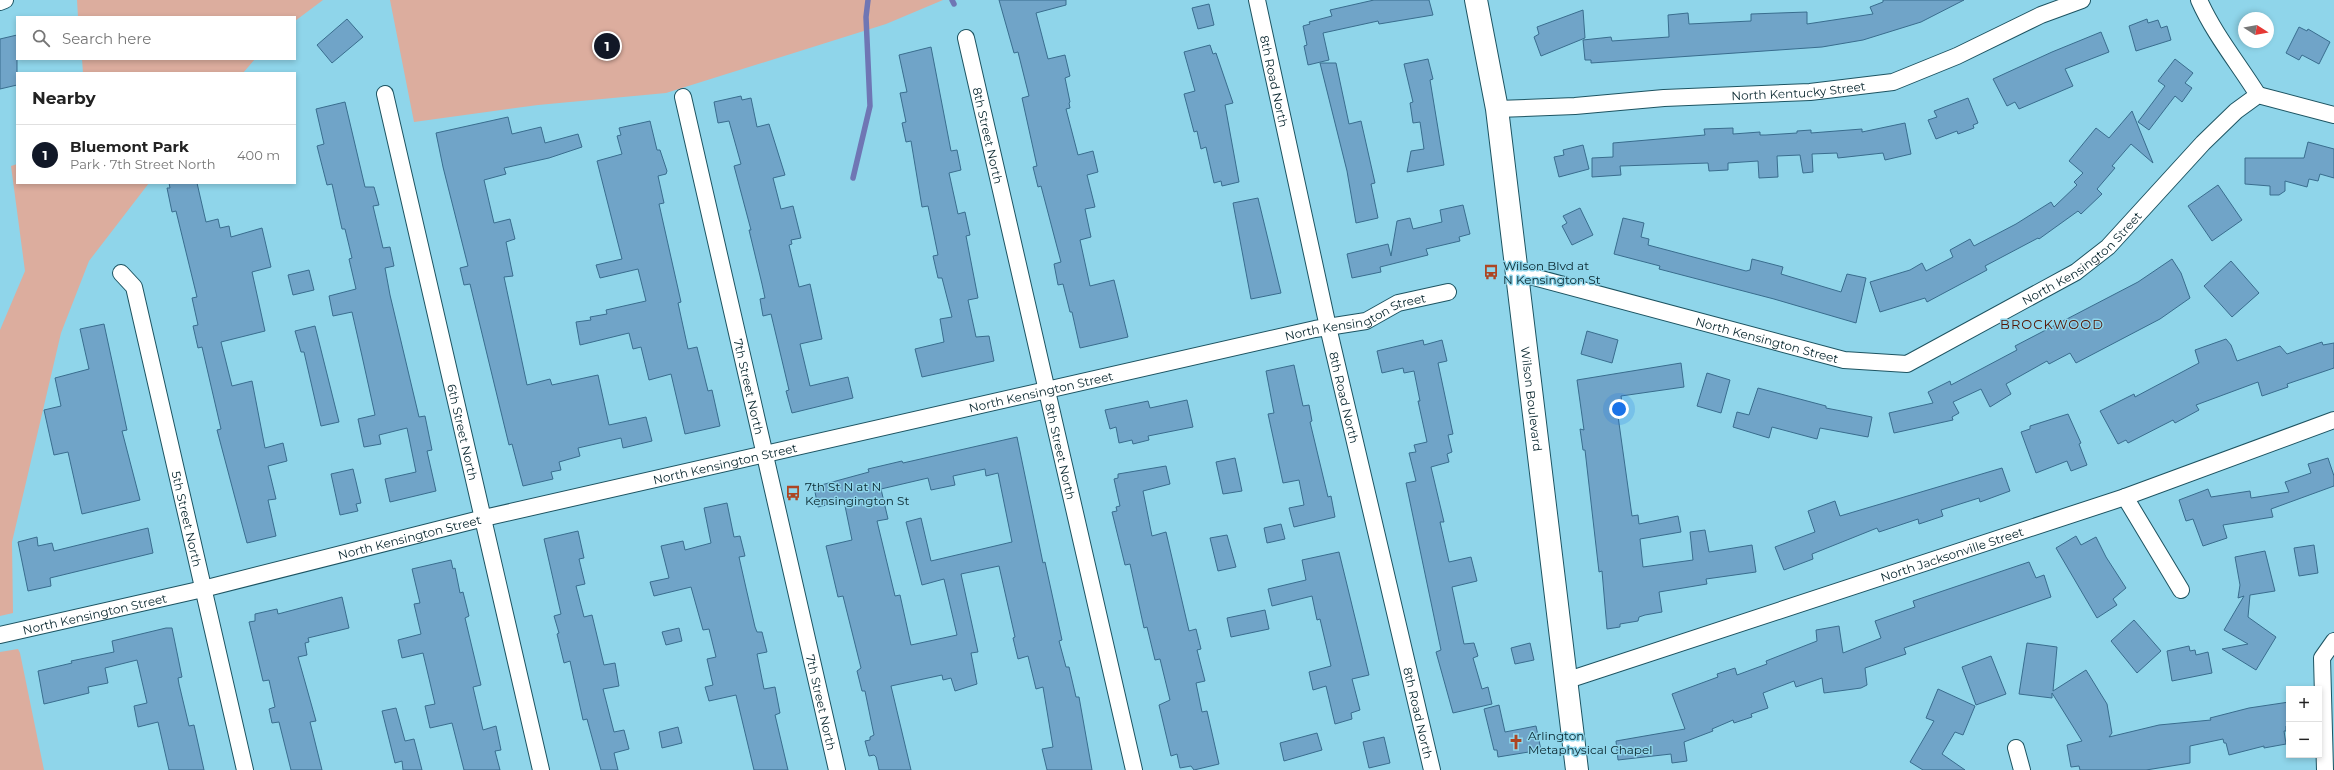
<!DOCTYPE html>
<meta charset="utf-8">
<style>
:root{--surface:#fff;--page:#f6f6f6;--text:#222;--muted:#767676;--line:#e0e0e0;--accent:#111827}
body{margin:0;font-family:Montserrat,sans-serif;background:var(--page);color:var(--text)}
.controls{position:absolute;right:12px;bottom:12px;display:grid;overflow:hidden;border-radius:0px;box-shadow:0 2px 6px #0003}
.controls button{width:36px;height:36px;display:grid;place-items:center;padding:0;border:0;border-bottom:1px solid var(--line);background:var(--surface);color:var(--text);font:20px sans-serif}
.compass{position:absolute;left:2238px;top:12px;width:36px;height:36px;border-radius:50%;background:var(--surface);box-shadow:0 2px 6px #0003;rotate:101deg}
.you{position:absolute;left:1619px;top:409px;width:14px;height:14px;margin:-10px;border:3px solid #fff;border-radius:50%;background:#1a73e8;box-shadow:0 0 0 6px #1a73e833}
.badge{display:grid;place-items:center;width:26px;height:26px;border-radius:50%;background:var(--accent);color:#fff;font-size:13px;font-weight:700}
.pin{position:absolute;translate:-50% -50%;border:2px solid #fff;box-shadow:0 1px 4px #0006}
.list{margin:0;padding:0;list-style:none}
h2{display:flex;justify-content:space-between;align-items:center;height:52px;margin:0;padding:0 16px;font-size:17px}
h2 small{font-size:13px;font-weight:400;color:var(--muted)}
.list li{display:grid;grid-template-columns:26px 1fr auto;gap:12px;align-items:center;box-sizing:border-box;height:60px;padding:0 16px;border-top:1px solid var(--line)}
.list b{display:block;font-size:15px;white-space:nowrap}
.list p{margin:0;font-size:13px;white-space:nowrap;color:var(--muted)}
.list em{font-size:13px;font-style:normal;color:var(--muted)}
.icon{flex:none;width:22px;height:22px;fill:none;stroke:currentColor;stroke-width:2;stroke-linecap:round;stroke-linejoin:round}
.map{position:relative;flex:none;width:2334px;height:770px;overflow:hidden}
.search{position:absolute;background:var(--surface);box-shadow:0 2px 6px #0003;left:16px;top:16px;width:280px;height:44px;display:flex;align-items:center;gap:10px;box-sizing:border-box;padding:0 14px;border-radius:0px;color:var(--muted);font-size:15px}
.panel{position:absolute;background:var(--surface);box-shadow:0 2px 6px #0003;left:16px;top:72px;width:280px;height:112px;border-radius:0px}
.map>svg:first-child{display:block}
.green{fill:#dcad9e}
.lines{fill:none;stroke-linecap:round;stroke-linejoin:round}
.stream{stroke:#6f76b4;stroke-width:5.5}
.building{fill:#70a4c8;stroke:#396d8e;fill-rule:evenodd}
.street-casing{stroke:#1d5462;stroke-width:18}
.secondary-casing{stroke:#1d5462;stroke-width:24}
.street{stroke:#fff;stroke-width:16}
.secondary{stroke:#fff;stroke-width:22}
.labels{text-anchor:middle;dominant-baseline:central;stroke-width:3;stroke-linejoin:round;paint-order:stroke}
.street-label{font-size:12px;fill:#08262e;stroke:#8fd5ea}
.poi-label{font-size:12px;fill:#08262e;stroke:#8fd5ea;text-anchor:start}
.neighbourhood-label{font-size:13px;letter-spacing:1px;fill:#531300;stroke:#8fd5ea}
</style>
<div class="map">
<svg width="2334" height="770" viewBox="0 0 2334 770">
<rect width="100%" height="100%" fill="#8fd5ea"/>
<path class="green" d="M77 0H323L295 21V17H78Z
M390 0H943L886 24 666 93 538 105 414 122Z
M82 59H255L243 73H83Z
M17 164V183H149L89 261 61 333 12 542 13 613 0 616V330L25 271 11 166Z
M18 649 20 653 44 770H0V652Z"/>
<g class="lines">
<path class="stream" d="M952 0 954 4
M853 178 870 106 866 17 868 0"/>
</g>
<path class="building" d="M999 0H1066V5L1036 13 1048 59 1065 55 1070 76 1065 78 1070 102 1069 103 1070 108 1066 109 1078 155 1093 151 1098 172 1087 175 1095 207 1085 209 1091 237 1080 240 1090 286 1114 280 1128 337 1080 348 1072 312H1070L1063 284 1058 285 1054 264 1061 262 1041 186 1038 187 1033 167 1037 166 1022 98 1029 96 1018 52 1014 53Z
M1374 0H1429L1433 15 1379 24 1378 21 1323 33 1329 60 1308 65 1304 46 1307 45 1303 26 1310 24 1309 22 1332 16 1330 10Z
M1883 0H1964L1921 22 1863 40 1822 47 1591 63V60H1585L1583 40 1611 37 1612 41 1669 37 1668 15 1688 13 1689 24 1751 21V14L1807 12V24L1873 14 1870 7 1883 2Z
M1209 4 1214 25 1198 29 1192 8Z
M1583 10 1585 38 1541 56 1534 37 1539 34 1537 27Z
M347 19 363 37 332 63 317 45Z
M2147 19 2148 23 2158 20 2161 28 2167 26 2171 40 2136 51 2129 26Z
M2299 27 2307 31 2308 29 2330 42 2319 64 2302 55 2299 60 2286 53Z
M2101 32 2109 52 2065 69 2073 86 2019 109 2015 102 2007 106 1993 79 2052 52Z
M17 35V85L0 89V39Z
M1210 45 1213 54 1216 53 1233 103 1225 105 1239 182 1222 186 1221 181 1214 183 1206 147 1201 149 1197 131 1194 132 1184 94 1195 91 1184 52Z
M931 47 951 151 957 150 961 170 949 173 958 214 965 212 970 235 966 236 978 298 968 300 976 337 989 336 994 361 922 377 915 349 944 342 940 319 952 317 942 278H938L933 256 938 255 928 206 922 207 911 141 906 142 902 123 906 122 900 93 907 92 899 55Z
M1428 59 1433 79 1430 80 1444 165 1407 172 1411 151 1424 149 1420 122 1413 123 1410 103 1413 102 1404 64Z
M2175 59 2193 73 2185 83 2192 88 2182 102 2175 96 2149 130 2138 122 2165 86 2158 81Z
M1320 63H1336L1349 124 1361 121 1375 183 1371 184 1378 218 1356 223 1347 171Z
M741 96 742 100 751 98 757 127 769 124 785 175 773 178 781 209 793 206 801 238 791 240 792 244 789 245 799 287 810 284 822 339 800 344 810 386 848 377 853 398 792 413 786 391 789 390 771 314 763 316 760 299 765 298 762 284 749 230H751L734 166 741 164 729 121 718 123 714 102Z
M1968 98 1978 123 1973 125 1974 128 1958 134 1957 131 1936 139 1928 120 1937 117 1934 111Z
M345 102 365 187H374L379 205 373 206 383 248 390 247 394 266 385 268 390 295 419 417 425 416 432 450 427 451 436 491 390 502 385 479 416 472 407 428 379 435 381 444 364 447 358 419 375 415 362 356 352 312 333 316 329 296 356 289 349 259 352 258 345 229H342L332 184 327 185 317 146 324 144 316 109Z
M2132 111 2153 163 2131 144 2112 166 2115 168 2097 189 2102 194 2081 214 2078 211 2039 239 2038 238 1985 266 1987 270 1927 302 1925 298 1880 312 1870 282 1910 270 1922 263 1926 271 1953 257 1950 250 1970 239 1974 246 2016 224 2051 202 2054 207 2077 185 2074 182 2083 173 2069 161 2096 128 2109 138Z
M508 117 512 134 541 127 545 143 578 134 582 147 549 158 504 168 506 174 484 180 494 223 510 219 515 239 506 242 513 276 504 277 527 385 550 379 552 385 598 375 609 425 646 417 652 441 623 448 621 438 578 448 580 456 559 462 561 470 551 472 553 479 523 486 512 444 509 445 470 284 464 285 460 268 468 266 443 167 436 133Z
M650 121 657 150H660L667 171 666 174 658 176 664 203 659 204 681 302 678 303 688 349 697 347 708 391 712 390 720 426 685 434 671 374 649 380 641 347 633 349 629 333 580 345 576 322 591 320 590 317 607 314 606 310 646 301 638 269 600 278 596 265 622 259 597 161 622 154 617 136 621 135 619 128Z
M1905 123 1911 154 1885 160 1883 153 1838 158 1837 153 1812 154 1813 172 1803 173 1800 155 1777 156 1778 177 1759 178 1758 161 1728 163V170L1709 171 1708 163 1620 166 1621 175 1592 177V158L1613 157V143L1705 135 1704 129 1733 128V134L1760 132V135H1766L1797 133V131L1811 130V133L1862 129V132Z
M2308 142 2334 149V178L2320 174 2318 181 2309 179 2307 187 2285 181V191L2279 195H2270V186L2245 184V158H2304Z
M1583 145 1589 169 1559 177 1554 157 1564 155 1563 150Z
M169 183H197L206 222 218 219 220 228 229 226 231 237 262 228 271 267 252 272 265 331 221 342 232 386 252 381 265 448 283 443 287 461 268 466 276 499 268 500 276 536 247 543 217 430 221 429 202 347 198 348 193 326 198 325 192 298 197 297 176 211 172 212 167 188H170Z
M2218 185 2242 220 2212 241 2188 206Z
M1258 198 1281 293 1251 299 1233 203Z
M1463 205 1470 234 1459 237 1460 241 1426 249 1428 255 1380 267 1381 272 1352 278 1347 254 1388 244 1391 256 1397 221 1410 218 1413 229 1442 222 1440 210Z
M1580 208 1593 235 1572 245 1562 226 1567 223 1563 216Z
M1623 218 1644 223 1641 237 1649 239 1648 245 1746 271 1750 270 1752 259 1783 267 1781 274 1841 292 1847 274 1866 278 1856 323 1774 299 1659 269 1660 266 1614 254Z
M2172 259 2181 273 2190 298 2160 319 2076 363 2070 353 2049 364 2047 361 2006 384 2011 394 1990 407 1981 389 1953 402 1959 413 1952 417 1953 420 1894 433 1889 413 1933 403 1928 392 1950 381 1951 385 2017 350 2015 346 2138 282Z
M2231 261 2259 293 2232 317 2204 286Z
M309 270 314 290 293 295 288 275Z
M104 324 127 430 122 431 140 500 82 514 68 452 54 455 44 410 61 406 55 378 89 369 80 329Z
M315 326 339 422 321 426 304 352H301L295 331Z
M1587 331 1618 340 1612 363 1581 354Z
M2226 339 2231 345 2237 361 2280 346 2287 354 2322 342 2323 345 2334 343V368L2287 384 2288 387 2262 396 2258 382 2196 405 2199 410 2175 423 2173 420 2128 443 2126 440 2118 444 2100 411 2134 394 2135 397 2199 363 2195 350Z
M1423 340 1424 345 1442 340 1447 361 1438 363 1453 434 1448 435 1452 452 1447 454 1449 462 1431 467 1444 522H1440L1449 562 1471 557 1477 581 1452 587 1464 644 1474 643 1478 656 1473 658 1482 689 1488 687 1492 704 1453 713 1436 652 1441 650 1406 483 1416 481 1409 453 1416 452 1414 445 1427 442 1418 401H1420L1414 371 1404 373 1403 368 1382 373 1377 351Z
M1681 363 1684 387 1621 396 1623 408 1617 409 1632 516 1638 515 1639 524 1678 516 1681 532 1640 539 1643 567 1693 560 1690 532 1705 530 1709 552 1752 545 1756 572 1706 579 1707 584 1659 592 1662 612 1645 615 1639 617 1638 621 1620 624V627L1607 629 1602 571 1599 572 1585 450H1583L1580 429 1584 430 1577 380Z
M1294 365 1303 406 1309 405 1312 421 1310 422 1328 497 1331 496 1335 517 1294 527 1289 508 1304 505 1299 480 1283 483 1268 414 1274 413 1266 371Z
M1707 373 1730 380 1721 413 1697 406Z
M1758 388 1826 406V408L1872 417 1868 437 1820 428 1817 439 1772 427 1769 438 1733 427 1737 412 1749 415Z
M1187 400 1193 427 1148 436 1149 440 1133 444 1132 440 1119 443 1116 427 1110 429 1105 410 1148 401 1150 408Z
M2068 414 2081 443 2079 444 2087 465 2071 471 2067 461 2036 473 2021 432 2030 429V426Z
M1017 437 1043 563 1045 562 1062 640 1059 641 1066 667H1069L1076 697H1079L1092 770H1047L1042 749 1053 747 1043 687 1036 689 1028 656 1018 659 1013 638 1015 637 999 566 961 574 978 652 971 653 977 684 955 691 951 678 943 680 942 675 891 686 911 770H879L876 757 874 755 869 756 865 741 870 740V737L874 735 865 691H862L857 671 861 668 843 596 838 597 826 546 852 540 844 501 818 507 814 487 869 472 868 469 902 461 903 463ZM985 469 986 476 998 473 1012 542 931 561 921 518 906 522 922 585 944 579 957 635 911 645 900 595 895 596 877 521 888 519 881 489 928 478 931 490 955 485 953 476Z
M1235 458 1242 491 1223 494 1216 462Z
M2328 458 2334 476V486L2271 509 2273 517 2223 525 2227 538 2203 546 2193 519 2186 521 2179 500 2208 489 2211 497 2250 491 2251 498 2289 492 2285 482 2311 473 2308 464Z
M1166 466 1170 484 1143 491 1152 536 1166 532 1189 631 1196 629 1201 649 1197 650 1205 681 1196 683 1202 712 1207 711 1219 764 1194 770 1191 766 1180 768 1177 754 1171 756 1159 705 1170 700 1160 659 1155 660 1147 627 1144 628 1130 564 1125 565 1112 512 1117 511 1116 507 1120 506 1114 479 1118 478V474Z
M2002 468 2010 491 1980 502 1979 498 1941 510 1943 516 1919 524 1918 519 1879 532 1877 528 1812 554 1813 559 1784 570 1775 547 1815 532 1808 511 1835 501 1840 516Z
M353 469 361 503 356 504 358 511 340 515 331 474Z
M727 503 734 537 740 536 745 556 739 557 746 588 755 627 757 632H762L767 652 757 654 764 689 775 687 780 713 775 715 788 770H754L736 695 709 701 705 687 713 685 707 659 716 657 709 629 703 630 691 587 654 596 650 582 669 578 661 546 683 541 685 550 711 543 704 508Z
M1281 524 1285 539 1267 543 1264 528Z
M148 528 153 553 50 578 51 586 28 591 18 542 37 537 38 546 52 543 54 551Z
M578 531 584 558 579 559 585 584 576 586 584 617 592 615 604 665 615 663 619 686 603 689 614 732 624 730 629 749 614 753 618 770H601L587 719 583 720 570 661 564 663 557 634 559 633 554 616 561 614 544 539Z
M1227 535 1236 567 1218 571 1210 538Z
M2076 536 2081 545 2096 537 2106 557 2126 588 2113 599 2117 605 2097 618 2056 548Z
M2314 545 2318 573 2299 576 2294 548Z
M2265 551 2275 591 2250 595 2248 617 2276 637 2256 670 2222 649 2248 644 2224 630 2244 596 2238 598 2240 585 2235 557Z
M1339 552 1369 675 1352 679 1360 710 1351 713 1352 719 1335 724 1326 686 1313 690 1309 672 1331 666 1320 619 1317 620 1312 596 1272 606 1268 589 1306 580 1302 560Z
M451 560 453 569 455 568 460 593 463 592 469 616 465 618 481 685 473 687 483 730 496 726 501 750 495 751 500 770H464L452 723 430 728 425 706 435 704 423 653 402 658 398 640 421 634 414 604 420 603 412 569Z
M2029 562 2036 578 2044 575 2051 597 1904 648 1906 654 1865 668 1867 685 1861 688 1824 693 1822 678 1796 687 1794 681 1763 693 1768 708 1751 714 1752 717 1734 723 1733 720 1712 729 1713 731 1684 742 1687 761 1672 763 1671 754 1618 760 1616 741 1685 729 1672 694 1718 677 1717 674 1735 668 1737 675 1767 664 1766 661 1817 641 1816 630 1839 626 1843 653 1881 638 1875 621 1915 607 1913 601Z
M342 597 349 628 308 638 309 642 305 643 307 655 298 657 316 721 310 722 322 770H291L279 722 272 723 269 709 275 707 269 680 263 681 249 622 255 621V614L277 609 278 614Z
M1265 610 1269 629 1231 637 1227 618Z
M2134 620 2161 651 2137 673 2111 641Z
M166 628H172L182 677 178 678 179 684 189 726 194 725 204 770H169L158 722 138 727 134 706 147 703 137 660 105 668 108 683 88 687 89 693 44 704 38 671 72 663 71 661 114 652 112 641Z
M679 628 682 641 666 645 662 632Z
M1530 643 1534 660 1515 664 1511 648Z
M2027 643 2057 647 2053 691 2086 670 2107 704 2112 733 2109 737 2159 725 2211 720 2210 718 2249 708 2289 702V726H2286V731H2284L2286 744 2264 748V746L2229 755 2226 743H2224L2223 739 2190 746V763L2146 770H2080L2079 766 2071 767 2067 745 2082 741 2052 693V698L2019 694Z
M2189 646 2190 651 2195 650 2196 655 2208 652 2212 673 2172 681 2167 651Z
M1991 656 2006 694 1976 705 1962 667Z
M1938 689 1975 706 1963 735 1955 732 1942 754 1965 770H1923L1910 762 1934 721 1926 718Z
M1499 705 1505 732 1536 726 1541 750 1498 757 1497 750H1494L1484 709Z
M396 708 405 741 414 739 422 770H403L402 761 395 763 382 711Z
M678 727 682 743 662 748 659 732Z
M1317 733 1322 750 1284 761 1280 743Z
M1384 737 1390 763 1369 768 1363 742Z"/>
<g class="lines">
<g class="street-casing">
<g id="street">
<path id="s1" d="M1257 0 1328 327 1432 770"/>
<path d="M2199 0C2214 34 2238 63 2258 95"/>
<path d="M0 2 5 0"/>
<path id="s2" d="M966 38 1134 770"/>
<path id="s3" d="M385 94 541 770"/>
<path id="s4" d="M683 97 837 770"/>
<path id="s5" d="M1497 109 1575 106 1664 98 1810 92 1893 82 1957 56 2041 15 2082 0"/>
<path id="s6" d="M1515 272 1844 360 1907 364 2076 272 2108 247 2203 143 2236 111 2258 95 2334 115"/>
<path id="s7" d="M121 273 134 287 245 770"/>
<path d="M2125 497 2181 590"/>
<path id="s8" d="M0 635 203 589 484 518 1315 329 1366 321 1398 303 1448 292"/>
<path id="s9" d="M1568 680 2125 497 2334 420"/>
<path d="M2016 748 2022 770"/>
<path d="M2325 770 2322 658 2334 641"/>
</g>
</g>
<g class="secondary-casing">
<g id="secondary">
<path id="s10" d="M1476 0 1497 109 1577 770"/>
</g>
</g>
<use href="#street" class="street"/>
<use href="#secondary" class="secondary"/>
</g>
<defs>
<g id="bus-bare" transform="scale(1.2)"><path d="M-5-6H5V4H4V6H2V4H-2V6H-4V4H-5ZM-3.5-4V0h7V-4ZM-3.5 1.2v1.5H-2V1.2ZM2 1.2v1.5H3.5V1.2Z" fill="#ad4522" stroke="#8fd5ea" stroke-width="2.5" paint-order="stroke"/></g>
<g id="church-bare" transform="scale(1.2)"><path d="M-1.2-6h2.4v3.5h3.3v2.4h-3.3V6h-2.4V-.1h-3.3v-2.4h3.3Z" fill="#ad4522" stroke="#8fd5ea" stroke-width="2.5" paint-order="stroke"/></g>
</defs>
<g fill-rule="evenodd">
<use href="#bus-bare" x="1491" y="272"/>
<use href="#bus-bare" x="793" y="493"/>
<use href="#church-bare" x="1516" y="742"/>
</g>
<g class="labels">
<g class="street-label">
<text stroke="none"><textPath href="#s1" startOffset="83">8th Road North</textPath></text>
<text stroke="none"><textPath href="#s5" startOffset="302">North Kentucky Street</textPath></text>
<text stroke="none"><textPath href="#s2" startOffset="100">8th Street North</textPath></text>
<text stroke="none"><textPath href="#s6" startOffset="609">North Kensington Street</textPath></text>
<text stroke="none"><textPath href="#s8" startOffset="1393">North Kensington Street</textPath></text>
<text stroke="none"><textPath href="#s6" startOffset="261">North Kensington Street</textPath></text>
<text stroke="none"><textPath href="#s4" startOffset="297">7th Street North</textPath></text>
<text stroke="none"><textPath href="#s8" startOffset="1069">North Kensington Street</textPath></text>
<text stroke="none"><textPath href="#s1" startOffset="407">8th Road North</textPath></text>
<text stroke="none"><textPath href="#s10" startOffset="403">Wilson Boulevard</textPath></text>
<text stroke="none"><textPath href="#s3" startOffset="347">6th Street North</textPath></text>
<text stroke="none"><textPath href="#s2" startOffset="424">8th Street North</textPath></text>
<text stroke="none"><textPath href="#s8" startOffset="745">North Kensington Street</textPath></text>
<text stroke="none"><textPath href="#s7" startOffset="257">5th Street North</textPath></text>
<text stroke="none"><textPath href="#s8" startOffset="421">North Kensington Street</textPath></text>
<text stroke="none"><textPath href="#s9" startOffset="404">North Jacksonville Street</textPath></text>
<text stroke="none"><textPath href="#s8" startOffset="97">North Kensington Street</textPath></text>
<text stroke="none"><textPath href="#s4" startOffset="621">7th Street North</textPath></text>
<text stroke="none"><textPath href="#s1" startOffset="731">8th Road North</textPath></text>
</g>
<g class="poi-label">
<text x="1503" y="265">Wilson Blvd at<tspan x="1503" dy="14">N Kensington St</tspan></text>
<text x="805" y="486">7th St N at N<tspan x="805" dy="14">Kensingington St</tspan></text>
<text x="1528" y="735">Arlington<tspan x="1528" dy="14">Metaphysical Chapel</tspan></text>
</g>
<g class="neighbourhood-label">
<text x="2052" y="324">BROCKWOOD</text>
</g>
</g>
</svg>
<div class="controls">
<button>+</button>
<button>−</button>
</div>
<svg class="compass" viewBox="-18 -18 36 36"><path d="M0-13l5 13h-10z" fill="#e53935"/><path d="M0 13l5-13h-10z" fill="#767676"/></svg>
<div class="you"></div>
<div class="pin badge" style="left:607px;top:46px">1</div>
<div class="search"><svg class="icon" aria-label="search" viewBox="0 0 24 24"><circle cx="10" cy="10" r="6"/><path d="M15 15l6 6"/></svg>Search here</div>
<section class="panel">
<h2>Nearby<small></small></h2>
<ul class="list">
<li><span class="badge">1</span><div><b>Bluemont Park</b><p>Park · 7th Street North</p></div><em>400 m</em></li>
</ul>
</section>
</div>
